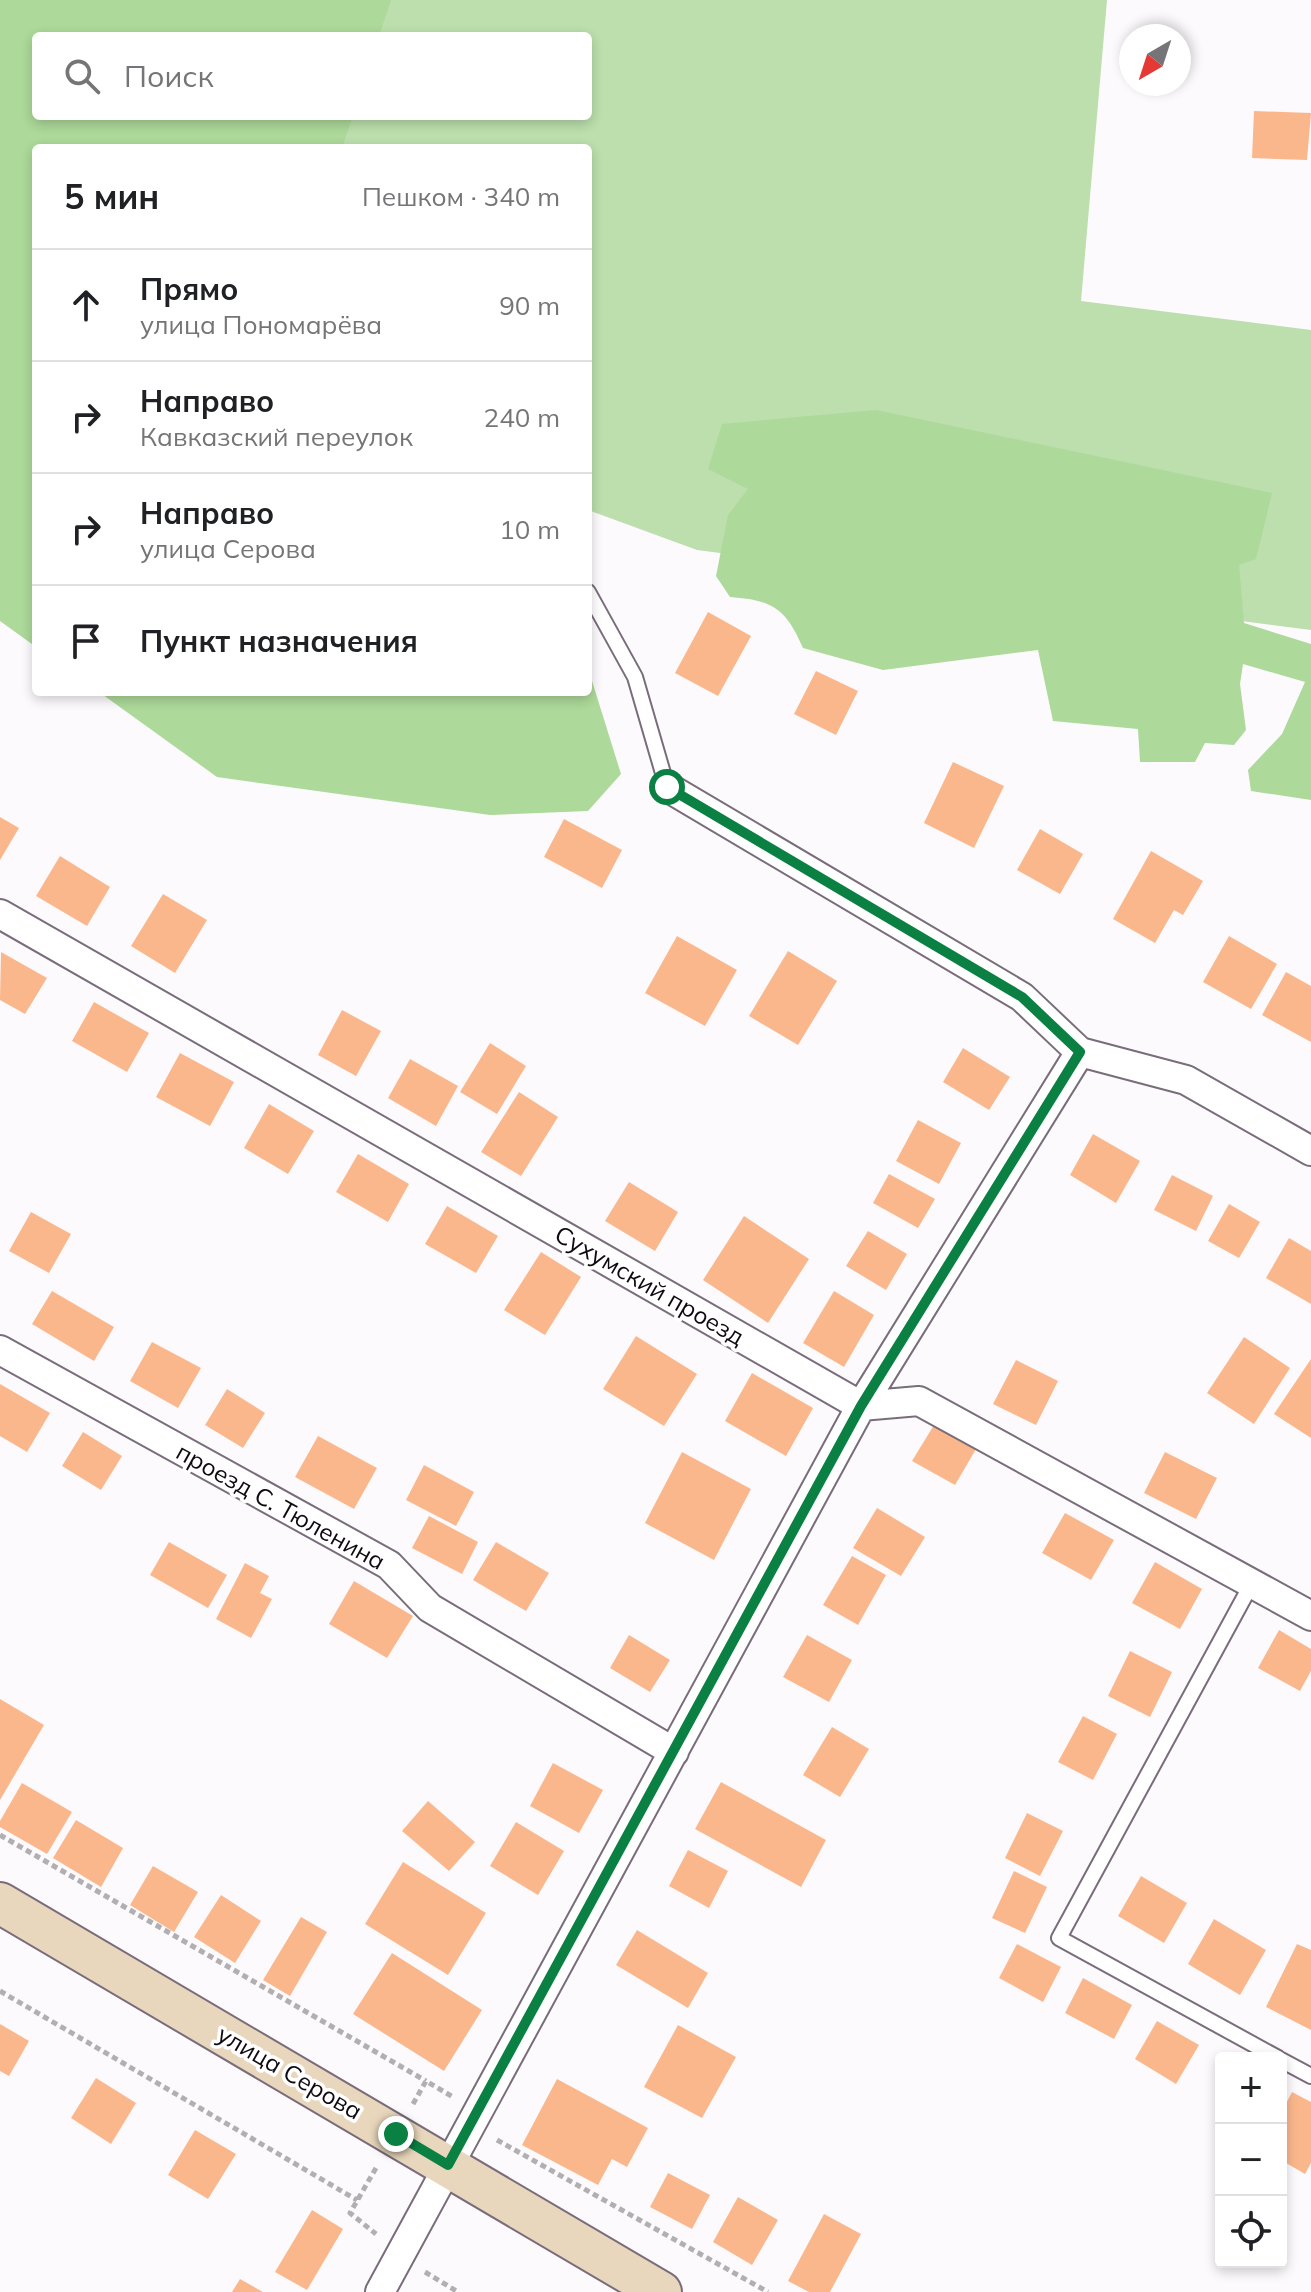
<!DOCTYPE html>
<html lang="ru">
<meta charset="utf-8">
<style>
:root{--surface:#fff;--page:#f2f2f2;--text:#202124;--muted:#757577;--line:#e0e0e0}
body{margin:0;font-family:Mulish,sans-serif;background:var(--page);color:var(--text)}
.controls{position:absolute;right:24px;bottom:24px;display:grid;overflow:hidden;border-radius:8px;box-shadow:0 4px 12px #0003}
.controls button{width:72px;height:72px;display:grid;place-items:center;padding:0;border:0;border-bottom:2px solid var(--line);background:var(--surface);color:var(--text);font:40px sans-serif}
.compass{position:absolute;left:1119px;top:24px;width:72px;height:72px;border-radius:50%;background:var(--surface);box-shadow:0 4px 12px #0003;rotate:219deg}
.stop{position:absolute;width:24px;height:24px;margin:-18px;border:6px solid #0b8043;border-radius:50%;background:#fff}
.stop.end{background:#0b8043;border-color:#fff;box-shadow:0 2px 8px #0008}
.list{margin:0;padding:0;list-style:none}
h2{display:flex;justify-content:space-between;align-items:center;height:104px;margin:0;padding:0 32px;font-size:34px}
h2 small{font-size:26px;font-weight:400;color:var(--muted)}
.list li{display:grid;grid-template-columns:52px 1fr auto;gap:24px;align-items:center;box-sizing:border-box;height:112px;padding:0 32px;border-top:2px solid var(--line)}
.list b{display:block;font-size:30px;white-space:nowrap}
.list p{margin:0;font-size:26px;white-space:nowrap;color:var(--muted)}
.list em{font-size:26px;font-style:normal;color:var(--muted)}
.icon{flex:none;width:44px;height:44px;fill:none;stroke:currentColor;stroke-width:2;stroke-linecap:round;stroke-linejoin:round}
.map{position:relative;flex:none;width:1311px;height:2292px;overflow:hidden}
.search{position:absolute;background:var(--surface);box-shadow:0 4px 12px #0003;left:32px;top:32px;width:560px;height:88px;display:flex;align-items:center;gap:20px;box-sizing:border-box;padding:0 28px;border-radius:8px;color:var(--muted);font-size:30px}
.panel{position:absolute;background:var(--surface);box-shadow:0 4px 12px #0003;left:32px;top:144px;width:560px;height:552px;border-radius:8px}
.map>svg:first-child{display:block}
.green{fill:#bcdfad;fill-rule:evenodd}
.forest{fill:#add99a}
.building{fill:#fbb78c}
.lines{fill:none;stroke-linecap:round;stroke-linejoin:round}
.service-casing{stroke:#796c7b;stroke-width:18}
.minor-casing{stroke:#796c7b;stroke-width:32}
.secondary-casing{stroke:#796c7b;stroke-width:44}
.path{stroke:#b2afb3;stroke-width:5;stroke-dasharray:6 4;stroke-linecap:butt}
.service{stroke:#fff;stroke-width:14}
.minor{stroke:#fff;stroke-width:28}
.secondary{stroke:#e8d7bc;stroke-width:40}
.route{stroke:#0b8043;stroke-width:10}
.labels{text-anchor:middle;dominant-baseline:central;stroke-width:7;stroke-linejoin:round;paint-order:stroke}
.street-label{font-size:24px;fill:#0f0a10;stroke:#fff}
</style>
<div class="map">
<svg width="1311" height="2292" viewBox="0 0 1311 2292">
<rect width="100%" height="100%" fill="#fdfafd"/>
<path class="green" d="M0 0H1107L1081 301 1311 330V630L697 550 588 510V148H36ZM36 36H588V116H36Z"/>
<path class="forest" d="M0 0H391L379 36H36V116H353L342 148H36V647L0 621Z
M876 410 1272 493 1256 559 1239 565 1244 623 1311 644V800L1251 791 1248 770 1282 734 1305 682 1243 664 1240 684 1246 730 1234 745 1205 743 1195 762H1140L1138 729 1053 721 1038 650 883 670 803 648C786 609 773 600 730 597L716 576 728 515 748 489 708 469 722 424Z
M588 668 621 774 588 811 490 815 217 777 99 692H588Z"/>
<path class="building" d="M1254 111 1311 113 1307 160 1252 158Z
M708 612 751 636 718 696 675 673Z
M816 671 858 691 836 735 794 714Z
M953 762 1004 786 974 848 924 823Z
M0 817 19 828 0 860Z
M564 819 622 850 602 888 544 857Z
M1040 829 1083 854 1060 894 1017 870Z
M1151 851 1203 881 1183 915 1174 910 1155 943 1113 919Z
M60 856 110 887 87 926 36 896Z
M163 894 207 920 175 973 131 946Z
M677 936 737 970 705 1026 645 993Z
M1229 936 1277 964 1251 1009 1203 982Z
M788 951 837 981 798 1045 749 1016Z
M1 952 47 978 25 1014 0 1000Z
M1286 972 1311 986V1042L1262 1015Z
M94 1002 149 1033 127 1072 72 1041Z
M342 1010 381 1031 356 1076 318 1055Z
M490 1043 526 1066 497 1114 460 1092Z
M963 1048 1010 1077 989 1110 943 1082Z
M180 1053 234 1082 210 1126 156 1097Z
M410 1059 458 1086 436 1126 388 1098Z
M519 1092 558 1117 521 1176 481 1152Z
M269 1104 314 1131 288 1174 244 1148Z
M918 1120 961 1143 939 1184 896 1161Z
M1093 1134 1140 1161 1116 1203 1070 1175Z
M358 1154 409 1184 388 1222 336 1192Z
M889 1174 935 1199 918 1228 873 1203Z
M1172 1175 1213 1196 1196 1231 1154 1210Z
M629 1182 678 1212 655 1251 605 1221Z
M1229 1204 1260 1222 1239 1258 1208 1241Z
M447 1206 498 1236 476 1273 425 1244Z
M31 1212 71 1234 49 1273 9 1251Z
M744 1216 809 1259 768 1323 703 1280Z
M868 1231 907 1254 886 1290 846 1266Z
M1289 1238 1311 1251V1304L1266 1278Z
M541 1252 581 1277 545 1335 504 1310Z
M52 1291 114 1327 94 1361 32 1324Z
M834 1291 874 1315 844 1367 803 1343Z
M636 1336 697 1374 664 1426 603 1389Z
M1244 1337 1290 1368 1254 1424 1207 1393Z
M152 1342 201 1368 178 1408 130 1381Z
M1311 1359V1438L1274 1414Z
M1016 1360 1058 1381 1036 1425 993 1404Z
M752 1373 813 1408 786 1456 725 1421Z
M0 1384 50 1413 27 1452 0 1436Z
M227 1389 265 1413 243 1448 205 1425Z
M934 1425 976 1449 955 1485 912 1461Z
M83 1432 122 1456 101 1490 62 1466Z
M318 1436 377 1468 354 1509 295 1477Z
M682 1452 751 1489 714 1560 645 1523Z
M1165 1452 1217 1478 1196 1519 1144 1493Z
M424 1465 474 1492 456 1526 406 1500Z
M877 1508 925 1537 901 1576 853 1548Z
M1065 1513 1114 1540 1091 1580 1042 1553Z
M429 1516 478 1542 462 1574 412 1548Z
M169 1542 227 1575 208 1608 150 1575Z
M496 1542 549 1573 526 1611 473 1580Z
M852 1556 886 1575 858 1625 823 1605Z
M1155 1562 1202 1589 1180 1629 1132 1603Z
M245 1563 269 1576 260 1593 272 1599 251 1638 216 1619Z
M354 1581 413 1616 387 1658 329 1624Z
M1279 1630 1311 1649V1671L1300 1691 1258 1668Z
M629 1635 670 1660 650 1692 610 1668Z
M807 1635 852 1660 829 1702 783 1677Z
M1130 1651 1172 1672 1150 1717 1108 1696Z
M0 1699 44 1725 0 1800Z
M1083 1716 1117 1734 1093 1780 1058 1762Z
M832 1727 869 1749 840 1797 803 1775Z
M553 1763 603 1790 579 1833 530 1806Z
M721 1782 826 1840 801 1887 695 1829Z
M22 1783 72 1812 47 1854 0 1827V1821Z
M428 1801 475 1842 449 1871 402 1831Z
M1027 1813 1063 1831 1040 1876 1005 1858Z
M76 1820 123 1848 101 1887 53 1858Z
M516 1822 564 1851 538 1895 490 1866Z
M688 1850 728 1871 709 1908 669 1886Z
M403 1862 486 1913 448 1975 365 1924Z
M153 1866 198 1892 174 1932 130 1905Z
M1014 1871 1047 1887 1025 1933 992 1918Z
M1141 1876 1187 1903 1164 1943 1118 1916Z
M221 1895 261 1921 235 1963 194 1937Z
M301 1917 327 1932 290 1996 263 1980Z
M1214 1919 1266 1950 1240 1995 1188 1964Z
M637 1930 708 1973 688 2008 616 1965Z
M1017 1944 1061 1967 1043 2002 999 1978Z
M1297 1944 1311 1950V2030L1266 2007Z
M392 1953 482 2010 444 2071 353 2014Z
M1083 1978 1132 2005 1114 2039 1065 2013Z
M1157 2021 1199 2045 1176 2084 1135 2059Z
M0 2024 29 2041 9 2076 0 2071Z
M678 2025 736 2057 702 2118 644 2087Z
M96 2078 136 2103 111 2144 71 2118Z
M557 2079 648 2128 627 2167 612 2159 598 2185 522 2145Z
M1292 2092 1311 2102V2163L1305 2174 1281 2160V2113Z
M195 2130 236 2154 208 2199 168 2175Z
M668 2173 710 2195 692 2229 650 2207Z
M738 2197 778 2220 752 2265 713 2242Z
M312 2210 343 2229 307 2290 275 2272Z
M824 2214 861 2234 830 2292H809L788 2281Z
M240 2279 263 2292H232Z"/>
<g class="lines">
<g class="service-casing">
<path id="service" d="M588 592 635 677 667 787
M1252 1583 1059 1938 1278 2058
M1281 2060 1311 2076"/>
</g>
<g class="minor-casing">
<path id="minor" d="M667 787 1022 997 1080 1052 1186 1080 1311 1151
M0 914 861 1406 919 1401 1311 1616
M0 1350 389 1565 430 1608 674 1752
M380 2292 861 1406 1080 1052"/>
</g>
<g class="secondary-casing">
<path id="secondary" d="M0 1903 661 2292"/>
</g>
<path class="path" d="M0 1835 426 2081
M0 1991 357 2200
M413 2104 426 2081 453 2097
M497 2140 768 2292
M376 2168 350 2213 376 2234
M425 2272 458 2292"/>
<use href="#service" class="service"/>
<use href="#minor" class="minor"/>
<use href="#secondary" class="secondary"/>
</g>
<g class="lines">
<path class="route" d="M396 2134 448 2165 861 1406 1080 1052 1022 997 667 787"/>
</g>
<g class="labels">
<g class="street-label">
<text transform="translate(650 1285) rotate(30)">Сухумский проезд</text>
<text transform="translate(281 1506) rotate(29)">проезд С. Тюленина</text>
<text transform="translate(290 2072) rotate(30)">улица Серова</text>
</g>
</g>
</svg>
<div class="controls">
<button>+</button>
<button>−</button>
<button><svg class="icon" aria-label="locate" viewBox="0 0 24 24"><circle cx="12" cy="12" r="6"/><path d="M12 2v4M12 18v4M2 12h4M18 12h4"/></svg></button>
</div>
<svg class="compass" viewBox="-18 -18 36 36"><path d="M0-13l5 13h-10z" fill="#e53935"/><path d="M0 13l5-13h-10z" fill="#757577"/></svg>
<div class="stop" style="left:667px;top:787px"></div>
<div class="stop end" style="left:396px;top:2134px"></div>
<div class="search"><svg class="icon" aria-label="search" viewBox="0 0 24 24"><circle cx="10" cy="10" r="6"/><path d="M15 15l6 6"/></svg>Поиск</div>
<section class="panel">
<h2>5 мин<small>Пешком · 340 m</small></h2>
<ul class="list">
<li><svg class="icon" aria-label="ahead" viewBox="0 0 24 24"><path d="M12 20V5M6 11l6-6 6 6"/></svg><div><b>Прямо</b><p>улица Пономарёва</p></div><em>90 m</em></li>
<li><svg class="icon" aria-label="right" viewBox="0 0 24 24"><path d="M7 20v-9h11M14 6l5 5-5 5"/></svg><div><b>Направо</b><p>Кавказский переулок</p></div><em>240 m</em></li>
<li><svg class="icon" aria-label="right" viewBox="0 0 24 24"><path d="M7 20v-9h11M14 6l5 5-5 5"/></svg><div><b>Направо</b><p>улица Серова</p></div><em>10 m</em></li>
<li><svg class="icon" aria-label="arrive" viewBox="0 0 24 24"><path d="M6 21V4h12l-3 4 3 4H6"/></svg><div><b>Пункт назначения</b></div></li>
</ul>
</section>
</div>
